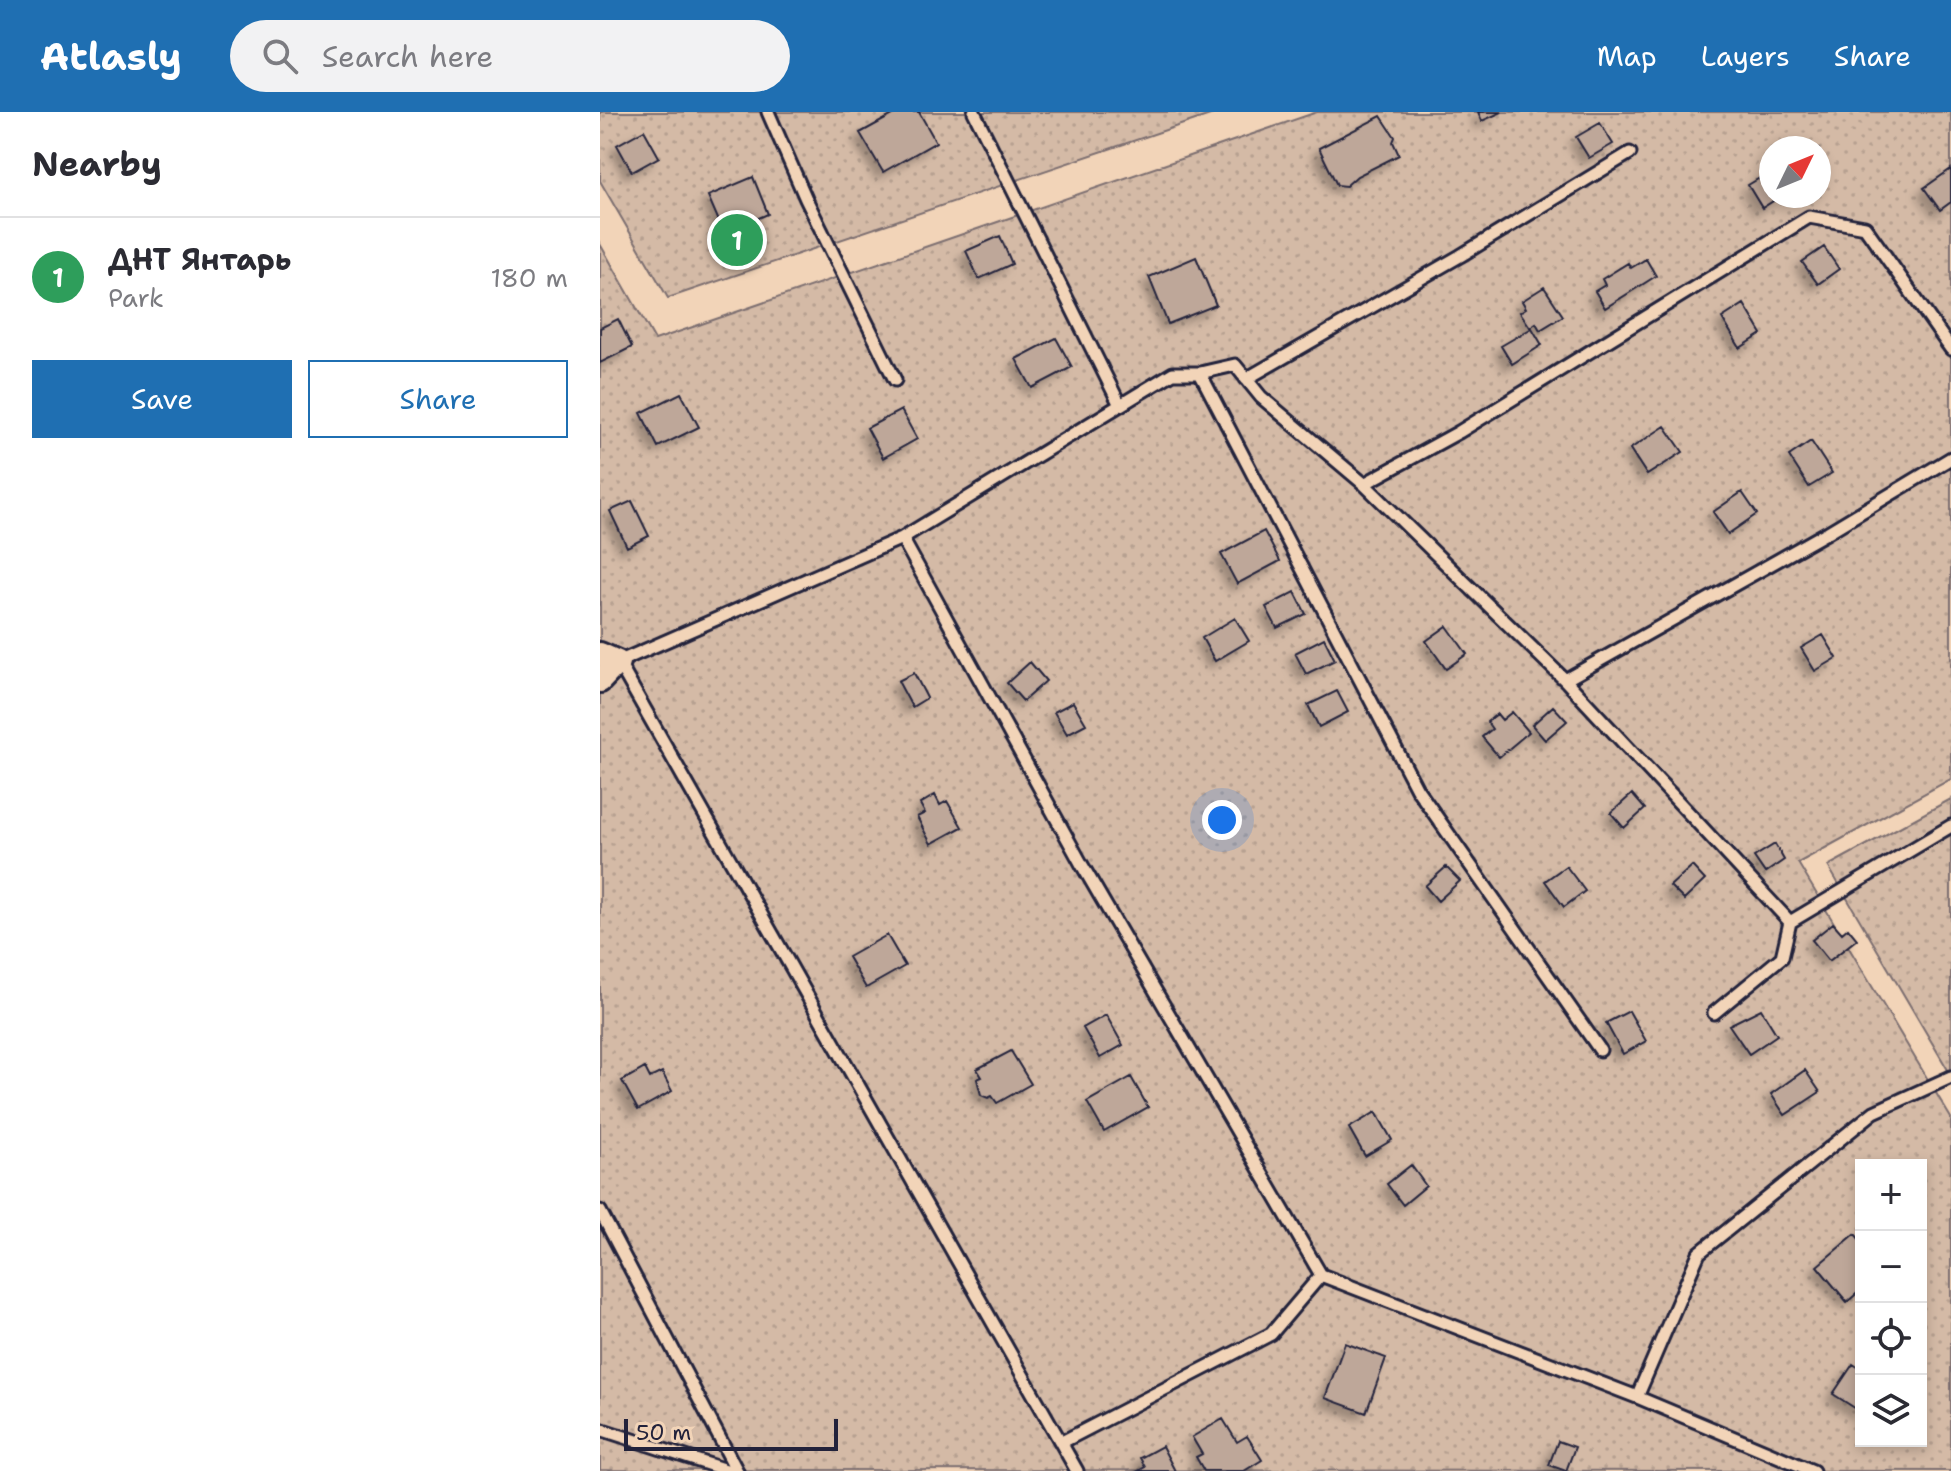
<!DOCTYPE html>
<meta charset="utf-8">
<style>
:root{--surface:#fff;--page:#f2f2f3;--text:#2b2b33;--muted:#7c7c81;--line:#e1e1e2;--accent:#1f6fb2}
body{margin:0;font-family:"Shantell Sans",sans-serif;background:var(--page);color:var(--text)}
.controls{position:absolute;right:24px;bottom:24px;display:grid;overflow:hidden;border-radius:0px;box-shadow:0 4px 12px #0003}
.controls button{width:72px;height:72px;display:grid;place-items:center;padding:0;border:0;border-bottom:2px solid var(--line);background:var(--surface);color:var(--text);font:40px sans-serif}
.compass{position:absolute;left:1159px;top:24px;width:72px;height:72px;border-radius:50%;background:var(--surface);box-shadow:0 4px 12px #0003;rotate:47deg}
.scale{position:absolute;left:24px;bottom:20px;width:214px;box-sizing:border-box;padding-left:8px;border:4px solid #22223b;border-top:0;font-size:22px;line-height:28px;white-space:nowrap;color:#22223b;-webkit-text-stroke:6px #f2d4b8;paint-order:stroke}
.you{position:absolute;left:622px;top:708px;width:28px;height:28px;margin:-20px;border:6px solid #fff;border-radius:50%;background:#1a73e8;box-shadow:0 0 0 12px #1a73e833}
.badge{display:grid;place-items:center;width:52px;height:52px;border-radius:50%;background:var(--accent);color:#fff;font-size:26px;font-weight:700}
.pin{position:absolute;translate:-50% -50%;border:4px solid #fff;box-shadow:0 2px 8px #0006}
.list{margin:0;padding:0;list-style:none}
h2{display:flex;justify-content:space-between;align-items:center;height:104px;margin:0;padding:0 32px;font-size:34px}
h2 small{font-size:26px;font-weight:400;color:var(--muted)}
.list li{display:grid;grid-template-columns:52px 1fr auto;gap:24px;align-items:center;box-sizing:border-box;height:120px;padding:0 32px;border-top:2px solid var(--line)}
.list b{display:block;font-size:30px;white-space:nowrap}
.list p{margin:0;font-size:26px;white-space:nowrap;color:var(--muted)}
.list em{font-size:26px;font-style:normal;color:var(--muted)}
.actions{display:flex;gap:16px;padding:24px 32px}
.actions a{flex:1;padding:18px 0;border:2px solid var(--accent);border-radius:0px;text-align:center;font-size:28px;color:var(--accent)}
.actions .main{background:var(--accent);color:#fff}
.icon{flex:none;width:44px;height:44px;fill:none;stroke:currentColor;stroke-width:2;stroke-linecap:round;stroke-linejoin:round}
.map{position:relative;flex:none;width:1351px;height:1359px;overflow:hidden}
header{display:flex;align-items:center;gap:48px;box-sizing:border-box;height:112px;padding:0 40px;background:var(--accent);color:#fff}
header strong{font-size:38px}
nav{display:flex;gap:44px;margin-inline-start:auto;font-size:28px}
.search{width:560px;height:72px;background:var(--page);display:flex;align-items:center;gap:20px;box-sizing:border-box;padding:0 28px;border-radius:44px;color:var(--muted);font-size:30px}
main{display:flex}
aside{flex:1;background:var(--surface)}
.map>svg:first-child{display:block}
.garden{fill:url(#garden-dots);stroke:#7b6e70;stroke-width:2;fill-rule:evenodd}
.building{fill:#bea799;stroke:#22223b;stroke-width:2;filter:url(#shadow)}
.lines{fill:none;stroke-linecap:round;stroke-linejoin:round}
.lane-casing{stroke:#22223b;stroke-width:17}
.street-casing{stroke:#22223b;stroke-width:28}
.lane{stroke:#f2d4b8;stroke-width:11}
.street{stroke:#f2d4b8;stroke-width:22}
</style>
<header>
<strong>Atlasly</strong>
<div class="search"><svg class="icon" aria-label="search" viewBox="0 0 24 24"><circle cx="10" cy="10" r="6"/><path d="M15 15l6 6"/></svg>Search here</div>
<nav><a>Map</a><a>Layers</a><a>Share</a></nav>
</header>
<main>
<aside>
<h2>Nearby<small></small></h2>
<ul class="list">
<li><span class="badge" style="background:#2e9e5b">1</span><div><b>ДНТ Янтарь</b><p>Park</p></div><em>180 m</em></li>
</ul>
<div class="actions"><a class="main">Save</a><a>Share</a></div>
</aside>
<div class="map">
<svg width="1351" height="1359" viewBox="0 0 1351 1359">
<defs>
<pattern id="garden-dots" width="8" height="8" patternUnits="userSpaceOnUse" patternTransform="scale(2)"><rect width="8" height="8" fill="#d4baa6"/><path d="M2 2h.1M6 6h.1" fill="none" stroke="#b6a090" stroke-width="1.8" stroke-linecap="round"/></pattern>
<filter id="shadow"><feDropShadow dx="-7" dy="7" stdDeviation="4" flood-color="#0004"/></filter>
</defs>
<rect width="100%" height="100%" fill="#f2d4b8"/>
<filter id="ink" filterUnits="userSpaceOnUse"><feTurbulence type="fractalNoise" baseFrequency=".0125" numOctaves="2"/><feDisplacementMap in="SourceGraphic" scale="16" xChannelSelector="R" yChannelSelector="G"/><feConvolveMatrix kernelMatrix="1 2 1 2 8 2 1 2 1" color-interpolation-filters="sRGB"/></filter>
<g filter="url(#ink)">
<path class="garden" d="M0 0H619L68 186 0 69Z
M717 0H1351V667L1198 751 1351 1006V1359L0 1358V132L55 228ZM1171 36H1219V84H1171ZM1261 1053H1321V1329H1261Z
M1351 687V963L1228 754Z"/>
<path class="building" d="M298 0H319L336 30 283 60 260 21Z
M878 0H902L882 9Z
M781 4 795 25 793 30 799 43 757 64 746 74 737 73 719 36Z
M1000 11 1013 32 989 46 976 25Z
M44 18 59 45 32 60 17 33Z
M1351 57V90L1340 98 1324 76Z
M1170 60 1171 84H1181L1162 96 1148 73Z
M153 65 168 102 124 121 108 84Z
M400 124 412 152 379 167 366 139Z
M1224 135 1239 157 1218 172 1202 150Z
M596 145 616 193 568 212 549 165Z
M1046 147 1056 164 1005 196 995 179 1005 173 1002 167 1028 151 1031 156Z
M944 175 963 204 940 218 936 211 930 215 920 200 926 196 922 189Z
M1144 192 1162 222 1140 236 1122 206Z
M18 207 32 235 0 251V216Z
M932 216 942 233 912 252 901 234Z
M456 226 472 255 432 276 416 247Z
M81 281 99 315 58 335 41 301Z
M301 298 317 327 283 346 267 316Z
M1065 314 1083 340 1047 363 1030 337Z
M1211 329 1232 361 1209 375 1189 344Z
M1142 380 1157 402 1128 422 1113 400Z
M32 389 49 424 27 435 10 399Z
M664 419 680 449 637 472 621 442Z
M695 480 706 502 677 516 666 495Z
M635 506 649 529 615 549 602 526Z
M847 514 867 542 846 557 826 529Z
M1223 523 1237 546 1215 559 1201 536Z
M724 526 735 548 706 562 695 541Z
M430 550 446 569 423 589 407 571Z
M314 561 327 586 312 595 298 569Z
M737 579 748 600 719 615 708 593Z
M473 590 486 612 467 622 454 600Z
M953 594 967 609 945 628 932 613Z
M912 600 929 620 899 645 882 625 892 617 887 610 897 602 902 608Z
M1032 682 1045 697 1024 716 1011 701Z
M335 683 340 693 347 689 362 715 331 732 317 705 325 701 320 692Z
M1175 732 1184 748 1165 761 1154 745Z
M966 754 985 779 964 795 945 769Z
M1092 754 1105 768 1084 788 1070 774Z
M846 755 860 769 838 789 825 774Z
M1233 811 1242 821 1248 816 1257 827 1229 849 1212 828Z
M287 823 305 854 266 876 248 845Z
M1161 897 1177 923 1149 942 1129 913Z
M1029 899 1046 929 1023 942 1006 911Z
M506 903 523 933 500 946 483 916Z
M411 939 431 972 397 991 392 984 388 986 381 983 377 967 382 965 377 957Z
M45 956 50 966 62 960 72 979 38 998 22 969Z
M1205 958 1220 980 1185 1003 1171 982Z
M531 965 548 995 504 1020 487 990Z
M776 1000 792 1028 765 1044 749 1016Z
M811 1053 826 1074 803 1093 787 1072Z
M1255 1122 1261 1129V1178L1247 1190 1217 1154Z
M745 1231 786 1246 766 1301 725 1286Z
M1253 1252 1261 1257V1300L1233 1282Z
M623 1307 637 1330 647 1324 662 1348 644 1359H604L596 1345 602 1342 592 1325Z
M958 1329 975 1335 966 1359 949 1353Z
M562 1334 575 1359H538L545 1355 540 1346Z"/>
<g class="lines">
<g class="lane-casing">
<path id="lane" d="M168 0 206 87 295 268
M374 0 520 293
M600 261 817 677 1000 938
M646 267 860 144 1030 41
M764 372 859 320 1209 105 1265 115 1351 237
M302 426 482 753 721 1163 1037 1285 1213 1359
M965 568 1228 420 1351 346
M1190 810 1351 714
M0 1099 137 1359
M1037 1285 1099 1141 1274 1000 1351 965
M0 1317 129 1359
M462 1330 671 1222 721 1163
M477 1359 18 550 302 426 573 261H600L635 253 661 285 764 372 965 568 1190 810 1182 845 1114 901"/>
</g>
<g class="street-casing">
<path id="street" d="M0 542 18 550 0 569"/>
</g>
<use href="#lane" class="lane"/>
<use href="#street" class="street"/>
</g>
</g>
</svg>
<div class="controls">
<button>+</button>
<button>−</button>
<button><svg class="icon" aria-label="locate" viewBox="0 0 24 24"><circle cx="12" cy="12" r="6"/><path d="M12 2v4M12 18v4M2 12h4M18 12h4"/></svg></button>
<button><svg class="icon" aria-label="layers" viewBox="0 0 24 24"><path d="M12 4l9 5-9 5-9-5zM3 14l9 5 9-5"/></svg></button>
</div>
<svg class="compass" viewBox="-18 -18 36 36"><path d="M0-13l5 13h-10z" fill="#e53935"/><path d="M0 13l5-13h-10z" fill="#7c7c81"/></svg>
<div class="scale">50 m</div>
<div class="you"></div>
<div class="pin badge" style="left:137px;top:128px;background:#2e9e5b">1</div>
</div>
</main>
